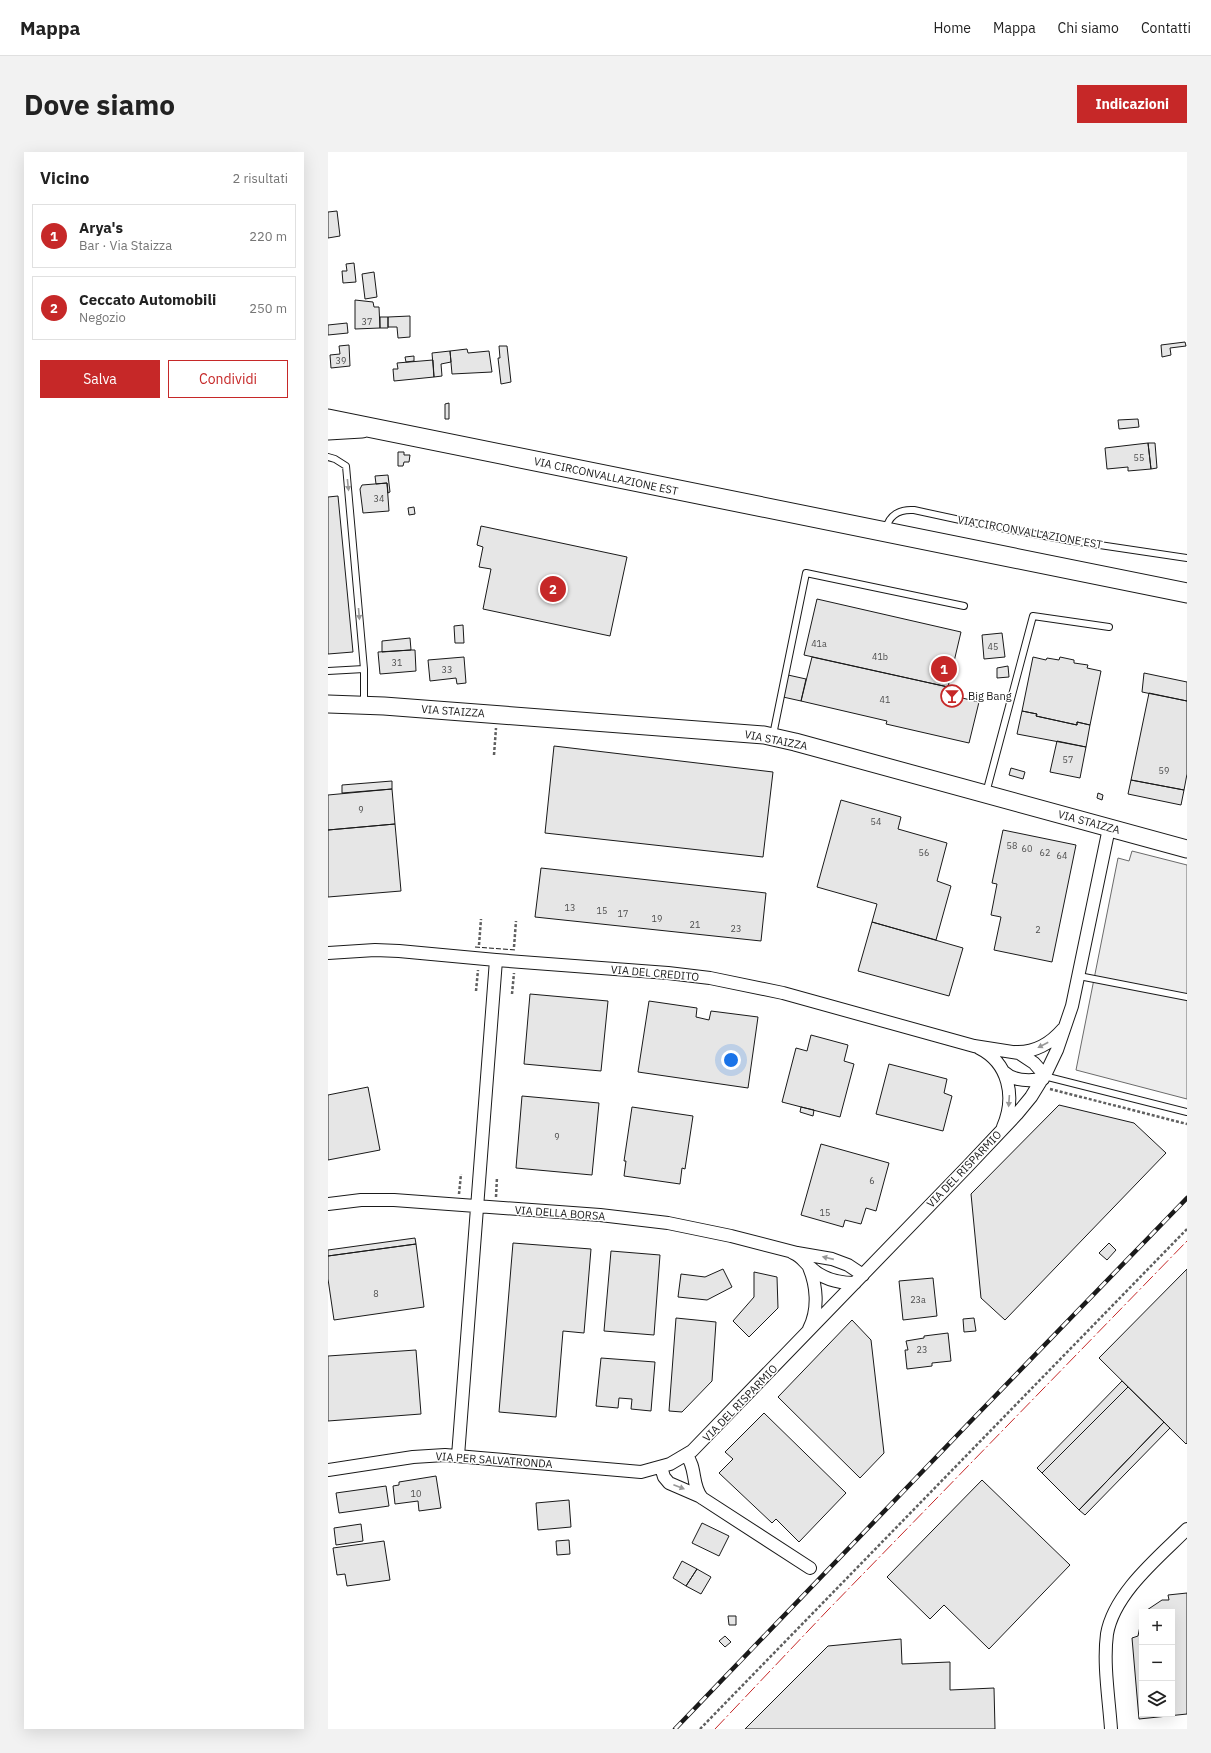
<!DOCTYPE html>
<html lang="it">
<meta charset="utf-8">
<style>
:root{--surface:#fff;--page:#f2f2f2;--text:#222;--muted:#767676;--line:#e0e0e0;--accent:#c62828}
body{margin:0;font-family:"IBM Plex Sans",sans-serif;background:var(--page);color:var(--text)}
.controls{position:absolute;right:12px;bottom:12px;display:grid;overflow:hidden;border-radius:0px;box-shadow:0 4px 16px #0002}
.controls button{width:36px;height:36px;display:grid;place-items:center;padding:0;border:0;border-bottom:1px solid var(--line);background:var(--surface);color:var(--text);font:20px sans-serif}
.you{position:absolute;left:403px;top:908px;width:14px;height:14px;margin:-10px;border:3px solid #fff;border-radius:50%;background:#1a73e8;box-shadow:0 0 0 6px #1a73e833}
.badge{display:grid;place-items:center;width:26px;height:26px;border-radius:50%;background:var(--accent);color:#fff;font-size:13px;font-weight:700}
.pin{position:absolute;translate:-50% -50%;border:2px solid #fff;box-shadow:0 1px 4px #0006}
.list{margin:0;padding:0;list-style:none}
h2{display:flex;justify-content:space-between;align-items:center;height:52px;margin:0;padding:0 16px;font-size:17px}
h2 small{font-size:13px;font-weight:400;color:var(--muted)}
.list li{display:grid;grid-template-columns:26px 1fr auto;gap:12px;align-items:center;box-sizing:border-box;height:64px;margin:0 8px 8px;padding:0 8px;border:1px solid var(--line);border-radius:0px}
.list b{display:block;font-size:15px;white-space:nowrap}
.list p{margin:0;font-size:13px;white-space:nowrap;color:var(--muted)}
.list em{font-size:13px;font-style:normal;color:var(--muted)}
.actions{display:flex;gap:8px;padding:12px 16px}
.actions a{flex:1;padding:9px 0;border:1px solid var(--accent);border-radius:0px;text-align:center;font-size:14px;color:var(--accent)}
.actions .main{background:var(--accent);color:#fff}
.icon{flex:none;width:22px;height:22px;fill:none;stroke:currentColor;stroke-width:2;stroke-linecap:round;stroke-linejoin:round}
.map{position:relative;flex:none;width:859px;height:1577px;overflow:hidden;border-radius:0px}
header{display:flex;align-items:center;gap:24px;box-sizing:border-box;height:56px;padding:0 20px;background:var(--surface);border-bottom:1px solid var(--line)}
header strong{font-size:19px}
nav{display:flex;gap:22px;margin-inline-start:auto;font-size:14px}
.intro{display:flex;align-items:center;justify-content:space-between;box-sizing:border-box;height:96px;padding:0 24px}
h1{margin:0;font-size:28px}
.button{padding:10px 18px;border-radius:0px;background:var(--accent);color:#fff;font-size:14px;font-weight:700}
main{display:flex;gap:24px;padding:0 24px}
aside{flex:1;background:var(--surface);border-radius:0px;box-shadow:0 4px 16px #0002}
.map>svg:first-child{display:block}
.parking{fill:#ededed;stroke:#6a6a6a}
.building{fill:#e6e6e6;stroke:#1a1a1a}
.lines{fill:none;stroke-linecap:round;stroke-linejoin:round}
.lane-casing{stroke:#1a1a1a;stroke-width:8}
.street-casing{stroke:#1a1a1a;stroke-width:14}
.secondary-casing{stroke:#1a1a1a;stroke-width:19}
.primary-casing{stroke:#1a1a1a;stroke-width:21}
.path{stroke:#5f5f5f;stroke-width:2.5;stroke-dasharray:3 2;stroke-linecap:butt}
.lane{stroke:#fff;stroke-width:6}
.street{stroke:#fff;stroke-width:12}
.secondary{stroke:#fff;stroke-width:17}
.primary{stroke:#fff;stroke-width:19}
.rail-casing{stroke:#1a1a1a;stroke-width:4.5}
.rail{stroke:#fff;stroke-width:3;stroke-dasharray:9;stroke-linecap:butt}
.fence{stroke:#1a1a1a;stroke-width:1;stroke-dasharray:5 2;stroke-linecap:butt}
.power{stroke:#c62828;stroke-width:1;stroke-dasharray:14 3 2 3;stroke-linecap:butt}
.oneway{fill:#989898}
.labels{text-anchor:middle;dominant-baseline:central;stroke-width:3;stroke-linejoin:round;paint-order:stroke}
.number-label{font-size:9px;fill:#4d4d4d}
.street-label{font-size:11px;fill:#1a1a1a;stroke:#fff}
.poi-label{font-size:11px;fill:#1a1a1a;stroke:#fff;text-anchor:start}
</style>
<header>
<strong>Mappa</strong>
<nav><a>Home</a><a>Mappa</a><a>Chi siamo</a><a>Contatti</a></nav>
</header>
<div class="intro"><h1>Dove siamo</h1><a class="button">Indicazioni</a></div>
<main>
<aside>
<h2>Vicino<small>2 risultati</small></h2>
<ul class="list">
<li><span class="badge">1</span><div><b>Arya's</b><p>Bar · Via Staizza</p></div><em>220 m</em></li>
<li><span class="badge">2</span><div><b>Ceccato Automobili</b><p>Negozio</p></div><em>250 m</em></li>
</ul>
<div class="actions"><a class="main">Salva</a><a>Condividi</a></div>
</aside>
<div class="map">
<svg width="859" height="1577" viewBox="0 0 859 1577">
<rect width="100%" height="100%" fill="#fff"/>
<path class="parking" d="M804 699 859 713V947L748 918 790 706 801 709Z"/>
<path class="building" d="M9 59 12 84 0 86V60Z
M26 111 28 130 15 131 14 119H19L18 112Z
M46 120 49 145 37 147 34 122Z
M27 148 45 150 46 155H51L52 176 27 177Z
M82 164V185L70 186 69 175H60V165Z
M52 165H60V176H52Z
M19 171 20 181 0 183V173Z
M857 190 858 194 842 196 843 203 834 205 833 193Z
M21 193 22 214 3 216 2 203 12 202 11 194Z
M171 194H179L183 230 173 232 170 206H172Z
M139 197 140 201 161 199 164 220 124 222 122 199Z
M122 199 123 210 113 212 114 224 106 225 104 201Z
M86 204V209L78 210 77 205Z
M105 208 106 225 66 229 65 217H70L69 211Z
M121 251V267H117V252Z
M810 267 811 275 791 277 790 268Z
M820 291H827L829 316 823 317Z
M820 291 823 317 800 319V315L779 317 777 296Z
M70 300H76V303H82L81 310H76L75 314H70Z
M60 323 62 340 60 341 59 331 48 332 47 324Z
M59 331 61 359 35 361 32 337 34 333Z
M10 344 25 500 0 502V345Z
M86 355 87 362 81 363 80 356Z
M153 374 299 405 282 484 155 457 163 417 151 415 155 395 149 393Z
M489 447 633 480 620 535 476 503Z
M135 473 136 491H127L126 474Z
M674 481 677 505 656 507 654 483Z
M82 486 83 498 54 500V489Z
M83 498H87L88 519 52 522 50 500Z
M136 505 138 531 129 532 128 526 102 529 100 508Z
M484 505 620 535V538L631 541 630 545 651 550 641 591 558 572 559 569 473 549Z
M705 505 718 508 719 506 731 508 732 505 746 508V511L760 513 759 516 773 519 762 573 749 570V573L708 564 709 562 694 559Z
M680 514 681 525 669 526V516Z
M816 521 859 530V549L814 540Z
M460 523 478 527 473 549 455 545Z
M821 541 859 549V622L856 638 803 628Z
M694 559 709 562 708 564 749 573V570L762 573 758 595 689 582Z
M729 589 758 595 752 626 722 620Z
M226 594 445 620 435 705 217 681Z
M683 616 697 620 695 627 681 623Z
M803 628 856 638 853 653 800 642Z
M64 629V637L14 641V633Z
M64 637 67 672 0 678V643Z
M770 641 775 643 774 648 769 646Z
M513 648 573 665 570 677 619 691 609 729 623 734 608 788 544 770 549 752 489 735Z
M67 672 73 739 0 745V678Z
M675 678 748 693 724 810 666 798 673 765 663 763 669 732 664 731Z
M213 716 438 741 433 789 207 765Z
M544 770 635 796 621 844 530 819Z
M202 842 280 849 273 919 196 912Z
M321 849 369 856 368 865 381 868 383 859 430 865 420 936 310 920Z
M483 883 520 893 516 909 526 912 512 965 454 950 468 896 479 899Z
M561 912 619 927 616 941 624 944 615 979 548 962Z
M40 935 52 998 0 1008V943Z
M194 944 271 951 264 1023 188 1016Z
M731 953 806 971 838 1001 677 1168 653 1146 643 1042Z
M304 955 365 964 357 1017 354 1016 352 1032 296 1024 298 1009H296Z
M473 955 486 958 485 964 472 960Z
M493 992 561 1011 548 1059 538 1056 533 1072 517 1068 515 1075 473 1063Z
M87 1086 88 1092 0 1104V1098Z
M185 1091 263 1097 256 1181 235 1179 228 1265 171 1260Z
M781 1091 788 1098 779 1108 771 1101Z
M88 1092 96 1155 6 1168 0 1127V1104Z
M283 1099 332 1103 326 1183 276 1179Z
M395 1117 404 1135 379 1148 350 1145 353 1122 377 1125Z
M859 1117V1291L858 1292 771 1206Z
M426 1120 449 1125 450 1156 421 1185 405 1169 426 1145Z
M605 1126 609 1164 575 1168 571 1129Z
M348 1166 388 1170 384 1229 354 1260 341 1259Z
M646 1166 648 1179 636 1180 635 1167Z
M524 1168 543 1188 556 1301 532 1326 450 1245Z
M620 1181 623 1209 604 1211V1214L579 1217 577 1198H580L578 1189 596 1186V1184Z
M88 1198 93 1262 0 1269V1204Z
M273 1206 327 1210 323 1259 303 1257 304 1247 291 1246 290 1256 268 1254Z
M794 1229 800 1235 714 1321 709 1316Z
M800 1235 836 1270 751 1358 714 1321Z
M436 1261 518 1341 471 1390 448 1367 444 1371 391 1321 405 1307 397 1300Z
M836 1270 842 1276 757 1363 751 1358Z
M108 1324 113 1356 91 1359 90 1349 67 1352 65 1334 71 1333V1330Z
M654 1328 742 1413 661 1497 616 1453 602 1467 559 1425Z
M58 1334 61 1354 11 1361 8 1341Z
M241 1348 243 1375 210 1378 208 1351Z
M374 1371 401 1384 391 1404 364 1391Z
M33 1372 35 1389 8 1393 6 1376Z
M241 1388 242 1402 229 1403 228 1389Z
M56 1389 62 1428 19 1434 17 1422 9 1423 5 1396Z
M354 1409 369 1417 358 1434 345 1426Z
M369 1417 383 1425 373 1442 358 1434Z
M859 1441V1562L811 1567 804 1486 810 1484 814 1464V1562H844V1460H816L834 1448H841L840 1443Z
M400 1464H408V1473H401Z
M397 1484 403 1490 397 1495 391 1489Z
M573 1487 574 1512 622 1510V1538L666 1536 667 1577H417L500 1494Z"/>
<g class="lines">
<g class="lane-casing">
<path id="lane" d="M0 305 7 307 18 314 36 517V552
M558 377C561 363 572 357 586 358L646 371 738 388 859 406
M0 519 36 517
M445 583 478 421 636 454
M658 641 705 464 781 475
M751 824 859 845
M716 924 859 960"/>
</g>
<g class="street-casing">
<path id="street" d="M0 801 47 798 71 799 168 808 340 821 382 826 455 841 646 894 691 901 706 911 713 919 715 927
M651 896C681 911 688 945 675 975
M687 900C706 901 723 891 735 877
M676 920C685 929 702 929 715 927
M0 1052 33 1048H66L272 1063 340 1071 403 1084 469 1101 504 1107 520 1113 535 1123
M465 1101C473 1104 476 1110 482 1115 494 1127 511 1131 527 1131
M480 1113C489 1133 491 1157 481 1177
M358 1303C369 1315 363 1333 374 1346
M130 1304 168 808
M333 1315 336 1325 341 1331 371 1344 482 1416
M0 1318 85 1305 117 1303 313 1320 342 1312 364 1299 638 1016 689 962 703 945 719 919 729 898 744 854 781 676
M783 1577C781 1547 775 1512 779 1482 786 1441 831 1405 859 1377"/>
</g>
<g class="secondary-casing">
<path id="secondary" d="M0 279 34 277
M0 552 56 554 436 583 467 590 859 697"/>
</g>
<g class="primary-casing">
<path id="primary" d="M0 267 859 441"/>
</g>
<path class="path" d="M166 603 168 576
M151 793 153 767
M186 795 188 769
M148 839 150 818
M184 842 186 821
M722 937 859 972
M131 1042 133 1022
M168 1045 169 1025
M372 1577 859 1077"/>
<use href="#lane" class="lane"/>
<use href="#street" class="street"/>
<use href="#secondary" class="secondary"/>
<use href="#primary" class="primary"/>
<g class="rail-casing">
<path id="rail" d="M347 1577 641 1271 859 1046"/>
</g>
<use href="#rail" class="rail"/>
<path class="fence" d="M147 795 188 798"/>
<path class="power" d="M387 1577 499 1459 859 1089"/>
</g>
<defs><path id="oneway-solid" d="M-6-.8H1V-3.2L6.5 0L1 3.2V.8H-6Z"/></defs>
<g class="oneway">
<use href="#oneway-solid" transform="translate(20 333) rotate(84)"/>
<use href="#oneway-solid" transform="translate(31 462) rotate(85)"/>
<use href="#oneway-solid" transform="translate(715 893) rotate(152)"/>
<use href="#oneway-solid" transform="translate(681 949) rotate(94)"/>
<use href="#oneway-solid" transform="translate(500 1106) rotate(-167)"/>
<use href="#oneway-solid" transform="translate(351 1335) rotate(21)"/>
</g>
<defs>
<g id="bar-ring" transform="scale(1.15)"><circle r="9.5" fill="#fff" stroke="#c62828" stroke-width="1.5"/><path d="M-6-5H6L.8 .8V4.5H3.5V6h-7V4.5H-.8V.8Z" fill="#c62828"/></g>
</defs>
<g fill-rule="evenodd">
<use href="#bar-ring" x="624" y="544"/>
</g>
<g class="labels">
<g class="number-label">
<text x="39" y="169">37</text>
<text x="13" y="208">39</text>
<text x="811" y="305">55</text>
<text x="51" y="346">34</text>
<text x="491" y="491">41a</text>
<text x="665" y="494">45</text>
<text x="552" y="504">41b</text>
<text x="69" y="510">31</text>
<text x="119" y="517">33</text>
<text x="557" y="547">41</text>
<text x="740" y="607">57</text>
<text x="836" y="618">59</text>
<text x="33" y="657">9</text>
<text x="548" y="669">54</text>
<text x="684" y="693">58</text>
<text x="699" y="696">60</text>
<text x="596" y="700">56</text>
<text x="717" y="700">62</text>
<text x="734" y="703">64</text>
<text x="242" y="755">13</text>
<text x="274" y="758">15</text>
<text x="295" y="761">17</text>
<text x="329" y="766">19</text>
<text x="367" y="772">21</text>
<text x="408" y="776">23</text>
<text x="710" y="777">2</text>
<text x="229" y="984">9</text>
<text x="544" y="1028">6</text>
<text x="497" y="1060">15</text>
<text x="48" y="1141">8</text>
<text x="590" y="1147">23a</text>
<text x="594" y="1197">23</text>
<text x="88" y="1341">10</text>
</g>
<g class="street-label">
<text transform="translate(278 324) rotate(12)">VIA CIRCONVALLAZIONE EST</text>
<text transform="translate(702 380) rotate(10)">VIA CIRCONVALLAZIONE EST</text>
<text transform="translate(125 559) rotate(4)">VIA STAIZZA</text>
<text transform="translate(448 588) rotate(11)">VIA STAIZZA</text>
<text transform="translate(761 670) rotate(15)">VIA STAIZZA</text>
<text transform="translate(327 821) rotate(5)">VIA DEL CREDITO</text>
<text transform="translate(636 1017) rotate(-46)">VIA DEL RISPARMIO</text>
<text transform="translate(232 1061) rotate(4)">VIA DELLA BORSA</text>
<text transform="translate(412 1251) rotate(-46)">VIA DEL RISPARMIO</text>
<text transform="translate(166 1308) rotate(4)">VIA PER SALVATRONDA</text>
</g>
<g class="poi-label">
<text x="640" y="544">Big Bang</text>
</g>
</g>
</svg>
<div class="controls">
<button>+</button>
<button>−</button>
<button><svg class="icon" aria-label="layers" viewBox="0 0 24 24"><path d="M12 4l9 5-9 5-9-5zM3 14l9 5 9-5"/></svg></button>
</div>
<div class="you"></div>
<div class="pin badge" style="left:616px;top:517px">1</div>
<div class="pin badge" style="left:225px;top:437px">2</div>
</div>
</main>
